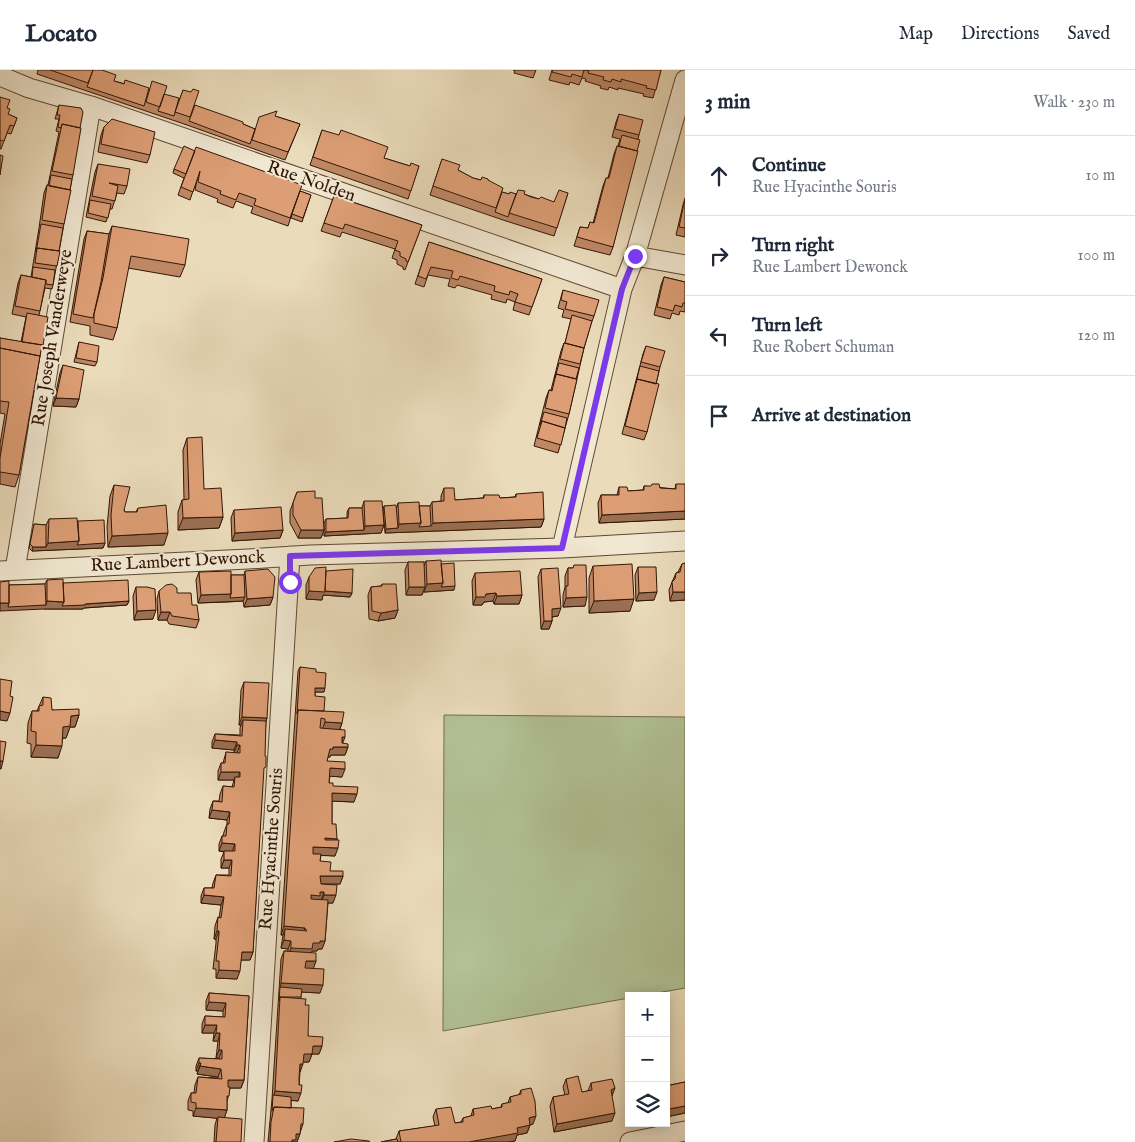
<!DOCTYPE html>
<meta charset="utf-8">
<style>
:root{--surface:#fff;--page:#f2f2f3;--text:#1f2937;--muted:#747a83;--line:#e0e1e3}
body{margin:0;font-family:"IM FELL English",serif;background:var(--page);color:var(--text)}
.controls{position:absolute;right:15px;bottom:15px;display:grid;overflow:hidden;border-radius:0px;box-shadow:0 2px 12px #0003}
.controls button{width:45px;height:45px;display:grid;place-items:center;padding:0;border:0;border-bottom:1px solid var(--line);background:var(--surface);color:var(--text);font:25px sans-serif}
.stop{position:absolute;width:15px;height:15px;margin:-11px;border:4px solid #7c3aed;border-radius:50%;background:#fff}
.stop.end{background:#7c3aed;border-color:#fff;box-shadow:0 1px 5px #0008}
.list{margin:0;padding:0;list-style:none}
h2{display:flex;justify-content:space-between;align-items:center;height:65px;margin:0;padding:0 20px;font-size:21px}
h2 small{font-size:16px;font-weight:400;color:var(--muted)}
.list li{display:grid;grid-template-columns:32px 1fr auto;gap:15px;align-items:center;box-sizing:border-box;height:80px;padding:0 20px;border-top:1px solid var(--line)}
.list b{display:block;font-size:19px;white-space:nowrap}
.list p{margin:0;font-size:16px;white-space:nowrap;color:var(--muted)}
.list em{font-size:16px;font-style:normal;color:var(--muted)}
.icon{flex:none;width:28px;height:28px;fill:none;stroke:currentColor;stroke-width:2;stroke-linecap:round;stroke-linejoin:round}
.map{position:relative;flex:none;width:685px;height:1072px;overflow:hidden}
header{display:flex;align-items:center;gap:30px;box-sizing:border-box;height:70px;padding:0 25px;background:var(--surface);border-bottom:1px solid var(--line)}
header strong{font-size:24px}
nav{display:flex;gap:28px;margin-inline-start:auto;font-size:18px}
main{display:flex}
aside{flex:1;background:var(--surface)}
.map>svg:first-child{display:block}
.green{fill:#b1c194;stroke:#726c4e}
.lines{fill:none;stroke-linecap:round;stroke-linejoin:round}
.minor-casing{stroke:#614734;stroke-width:21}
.minor{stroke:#f1e8d2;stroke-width:19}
.wall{fill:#be8865;stroke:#331607}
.shaded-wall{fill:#9b6f52;stroke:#331607}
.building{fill:#dd9e75;stroke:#331607}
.route{stroke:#7c3aed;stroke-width:6}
.labels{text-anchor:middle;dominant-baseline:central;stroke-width:4;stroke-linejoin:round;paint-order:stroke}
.street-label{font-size:18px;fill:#331607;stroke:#f1e8d2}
</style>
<header>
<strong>Locato</strong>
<nav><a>Map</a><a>Directions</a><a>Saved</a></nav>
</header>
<main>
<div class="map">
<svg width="685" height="1072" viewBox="0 0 685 1072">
<rect width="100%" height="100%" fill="#eadbba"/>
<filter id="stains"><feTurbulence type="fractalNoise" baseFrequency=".004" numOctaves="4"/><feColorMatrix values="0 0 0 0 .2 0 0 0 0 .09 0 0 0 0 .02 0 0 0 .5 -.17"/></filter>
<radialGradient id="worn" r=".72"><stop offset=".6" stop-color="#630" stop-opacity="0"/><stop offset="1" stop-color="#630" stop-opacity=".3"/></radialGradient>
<path class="green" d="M444 645 685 647V918L640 926H629V928L443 961Z"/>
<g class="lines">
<g class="minor-casing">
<path id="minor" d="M0 6 29 18 91 36 622 219
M635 186 685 195
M562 478 622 219 635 186 685 10
M15 500 91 36
M0 501 248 489 310 485 562 478 685 471
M254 1072 290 486
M630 1072 685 1061"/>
</g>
<use href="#minor" class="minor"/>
</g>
<path class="wall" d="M38 0H102L114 11 164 24 175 43 183 20 190 47 243 54 255 59 275 46 300 54 285 90 187 55 37 4Z
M513 0H536L533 8 514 3 515 1Z
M552 0H661L653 28 643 26 644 24 618 18V20L609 17 608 20 600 18 601 16 585 11 586 9 582 8 579 15 570 12 569 15 549 10Z
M0 27 7 38 8 44 17 48 11 64 7 63 1 79H0Z
M59 35 73 105 72 109 53 215 52 219 45 218 39 245 43 275 41 280 19 405 15 417 0 414V374L5 344 0 343V268L21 272 26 247 12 244 18 213 21 205 31 207 39 158 44 123 47 115H48L59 62 56 61 59 49H55Z
M619 44 639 65 613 177 610 185 574 176 580 157 588 158 590 152 593 153 603 116 606 108H608L614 84 617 76H618L620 69 612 67 616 52Z
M104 57 150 85 147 93 98 82 101 65Z
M322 60 384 88 410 96H419L408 129 310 95Z
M442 89 458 100 473 108 481 110H488L502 122 509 124H524L539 129 554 132 568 123 554 166 506 151 430 125Z
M98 94 127 116 124 124 117 123 112 139H110L106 152 86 147 95 102Z
M174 99 300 121 311 125 302 152 291 148 294 137 288 156 251 143 253 137 236 131 233 138 217 132 218 129 195 120 197 109 190 130 178 125 184 108 173 103Z
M334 126 422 155 405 200 403 199V197L397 194V190L392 188 395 179 342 162 340 167 321 161Z
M685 128V167L676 165 683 135Z
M112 156 185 195 180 207 128 198 117 258 113 270 90 265V256L70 252 84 169 87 161 109 164Z
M429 172 542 209 529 245 513 240 515 232 507 229 506 233 491 229 492 225 457 215 455 218 448 216 450 209 428 205 424 217 415 214Z
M664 207 685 212V242L680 241 679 245 672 243 670 249 654 245 661 215Z
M563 220 594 246 591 254 584 278 569 344 558 383 534 376 546 328 549 320H551L561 281 564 273H565L571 249 562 247 564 240 558 238Z
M79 272 97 292 95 296 74 292Z
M646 276 660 297 656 314 647 362 644 370 622 364 643 284Z
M63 295 79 329 76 337 53 336 60 303Z
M187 368 204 419 223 447 219 458 178 460V442L182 430H184L183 380Z
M676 414 685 449 599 453 598 433 601 425H617L619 417 628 421 643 420 644 416 675 419Z
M114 415 125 442H136L138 438 164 475 108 477 107 457 110 426Z
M444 418 455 430 483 428 484 425 500 428 515 427 516 424 544 449 541 457 385 463 383 440 384 436 397 437 398 433 419 436H430L432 432 441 431V426Z
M297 422 315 428 324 460 321 468H298L290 453V441Z
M364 431 384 455 381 463 324 466V453L326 449 347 448V442L349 438H362Z
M234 440 283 460 280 468 232 471 231 448Z
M49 449 78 451 105 473 103 478 32 481 29 478 34 454 46 455Z
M426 491 441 494 454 520 424 522V520L422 525H406L405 500 408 492 424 496Z
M685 493V530L670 531 669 520 672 512 676 503 678 502 682 494Z
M593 496 630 541 589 543V508Z
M638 497 654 530 636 531 635 505Z
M568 498H573L585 536 563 537V525L565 517V506Z
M541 499 558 546 552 547V551L549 559H541L538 507Z
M245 501 273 527 270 535 244 537 243 530V531L228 532 198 533 196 510 199 502 231 505H244Z
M326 501 352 523 350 527 323 525 322 530 306 529V515L309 507Z
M475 503 522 525 519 534H494L493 531 484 532 482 535H473L472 511Z
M47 510 63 513 129 531 127 535 84 538 83 539H44L9 515 45 514Z
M382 514 398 540 395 548 378 551 369 549 368 525 371 517 381 516Z
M136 517 153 549 134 550 133 526Z
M159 521 177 523 192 535 199 550 196 558 169 554 167 550H158L157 529Z
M300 597 316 602 324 622H315V626L324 641 342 653 340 659 342 673 348 677 345 685H331L330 687H328L327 691 342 707 330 706 329 713 354 732 332 731V754L337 769 335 786 321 785 320 791 330 801 343 806 340 814H321L333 833H328L325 871 322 879H318L317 881H312L311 883 316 891 313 898 320 923 301 922V928L305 935 308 966 322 976 319 984H312L309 992H303L300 1002 298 1031 291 1030V1038L303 1054 297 1072H268L272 1029 281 889 284 881H288V879L281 878 283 865H281L298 601Z
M244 612 267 648 266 651 253 882 250 890H241L237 909 216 908V899H213L216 873V869H214L215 856 218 847 219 848 221 835 201 833V826L204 818H212L213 813 216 805H229V798H221V789L224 782 219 781V774L222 766H223L224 762 227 754V750L209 748 210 739 213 731H219L220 724 223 716 232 717 234 710H218V701L221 693H223L226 682 234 683V680L212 678V672L215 664 240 665V658L241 655H239L241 620Z
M43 627 52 640 79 645 75 657H70L66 668H63L58 688 31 687V674L27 673 28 653 32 641H37Z
M209 923 249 926 244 1010 241 1018H230L227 1032V1040L224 1048 241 1072H214L215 1055 217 1048 193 1046V1041L188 1040V1031L191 1023H194L195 1015 198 1007 218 1008V1007L197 1004 198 1001H196V996L199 988 219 989V988H216L218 971H213L214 963H202V954L205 946 223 947V941L206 940V931Z
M566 1009 582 1022 588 1021 591 1013 612 1051 554 1062 550 1036 553 1027 565 1025 563 1017Z
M685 1012V1043L666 1047V1016Z
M521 1020 533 1054 530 1055 527 1063 517 1065 515 1071 508 1072H381L396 1069 399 1061 435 1056 433 1047 436 1039 455 1053 461 1052 463 1048 471 1046 473 1039H492L501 1037 502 1034 508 1033 510 1027 519 1025Z"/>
<path class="shaded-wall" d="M56 328 79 329 76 337 53 336Z
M685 441V449L599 453 602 445Z
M223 447 219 458 178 460 183 448Z
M544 449 541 457 385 463 386 459 398 458 399 454 421 453 431 456 433 453Z
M384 455 381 463 324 466 326 462 364 460 365 456Z
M283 460 280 468 232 471 235 463Z
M301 460H324L321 468H298Z
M168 463 164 475 108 477 112 466Z
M79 471 105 473 103 478 32 481 33 477H46L48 473Z
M443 513 455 516 454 520 424 522 427 514Z
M409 517H425L422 525H406Z
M309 521H324L352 523 350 527 323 525 322 530 306 529Z
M657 522 654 530 636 531 639 523Z
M673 522H685V530L670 531Z
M496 523 493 531 484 532 482 535H473L476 527 486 524Z
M231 524 245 527 243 531 198 533 201 525Z
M522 525 519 534H494L497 526Z
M273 527 270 535 244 537 247 529Z
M587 527 585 536 563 537 566 528Z
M634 529 630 541 589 543 594 531Z
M47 531 64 532 85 534 129 531 127 535 84 538 83 539H44L0 541V533H9L46 535Z
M561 538 558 546 549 547 552 539Z
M156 540 153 549 134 550 137 541Z
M398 540 395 548 378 551 381 543Z
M161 542H170L167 550H158Z
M544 551H552L549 559H541Z
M315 618H325L324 622H313Z
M0 641 10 643 7 651 0 650Z
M79 645 75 657H70L66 668H59L63 657 71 646Z
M242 647 267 648 264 657 243 650 241 655H239Z
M325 652 342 653 339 661 322 660Z
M342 667H345L342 675Z
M215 670 237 672 234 680 212 678Z
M36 675 62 676 58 688 31 687Z
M237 675H240L237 683H234Z
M333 677H348L345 685H331L330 687H327L330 679Z
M0 691H3L1 699H0Z
M330 698 345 699 342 707 327 706Z
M221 702H240L237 710 235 707 234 710H218Z
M332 723 357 724 354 732 330 731Z
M212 740 230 742 227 750 209 748Z
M325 768 337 769 334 777 322 776Z
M222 773 235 774 232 782 219 781Z
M313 777 338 778 335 786 310 785Z
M224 790H232L229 798H221Z
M320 806H343L340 814H317Z
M320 822H324L321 830 309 833 311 825Z
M204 825 224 827 221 835 201 833Z
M324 825H336L333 833H321Z
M284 856 305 858 302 866 285 859 283 865H281Z
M217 861H219L216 869H214Z
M284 870 291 871 288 879 281 878Z
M320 871H325L322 879H318L317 881H312L310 887 288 886 291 878Z
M242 882H253L250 890H239Z
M306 891H316L313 900 303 899Z
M219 900 240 901 237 909 216 908Z
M281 913 323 915 320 923 280 921Z
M209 932 226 933 223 941 206 940Z
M205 955H217L214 963H202Z
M216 963H220L218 971H213Z
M313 976H322L319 984H310H312L309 992H301L304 984Z
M219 980H222L219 988H216Z
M199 993H201L198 1001H196Z
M300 994H303L300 1002Z
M200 996 221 999 218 1007 197 1004Z
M228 1010H244L241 1018H225Z
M615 1018 612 1026 611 1020Z
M275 1021 301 1023 298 1031 273 1029Z
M685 1036V1043L666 1047V1044L668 1043 669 1039Z
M196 1038 227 1040 224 1049 193 1046Z
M615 1043 612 1051 554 1062 557 1054Z
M536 1046 533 1054 530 1055 527 1063 517 1065 515 1071 508 1072H469L517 1058 529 1048Z
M296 1064H300L297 1072H291Z"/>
<path class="building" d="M50 0H93L88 13Z
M93 0H102L116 5 114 11 124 14 125 10 149 18 144 36 87 17Z
M553 0H661L656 20 646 18 647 16 621 9V12L612 9 611 12 603 10 604 7 588 3 589 1 584 0 582 7 572 4 571 7 552 2Z
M152 11 167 16 160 37 146 32Z
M193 19 199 21 190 47 175 42 183 20 191 22Z
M164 24 179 28 174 46 158 41Z
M0 27 10 30 7 38 10 39 8 44 17 48 14 56 10 55 4 71 0 70Z
M59 35 81 38 83 42 80 58 62 54 61 58 58 57 60 45H57Z
M195 35 243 52V54L255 59 250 74 189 51Z
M277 41 275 46 300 54 288 82 252 70 259 47Z
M619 44 643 50 639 65 615 59Z
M112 49 155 62 150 85 101 74 104 57Z
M62 54 81 58 73 105 52 101Z
M322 60 339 65 341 60 388 77 384 88 410 96 411 93 419 96 411 121 313 87Z
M622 65 640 70 637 81 619 76Z
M184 76 195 81 186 104 174 99Z
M617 76 638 81 613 177 577 167 580 157 588 158 590 152 594 153 606 108H609Z
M196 77 302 115 290 148 254 135 256 129 239 123 236 130 220 124 221 121 198 112 200 101 193 122 181 117Z
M0 85 3 86 0 105Z
M442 89 460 95 458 100 473 108 481 110 482 107 488 109V110L503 118 496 138 433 116Z
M98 94 130 99 127 116 109 113 118 116 115 131 92 126Z
M51 105 72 109 70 120 49 116Z
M47 115 71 120 64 154 42 150Z
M518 120 525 121 524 124 531 127 539 129 541 127 554 132 559 120 568 123 557 158 509 143Z
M300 121 311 125 303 148 292 144Z
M502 122 509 124 510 122 516 124 508 147 495 142Z
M334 126 422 155 408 192 406 191V189L400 186V182L395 180 398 171 345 154 343 159 324 153Z
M685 129V158L679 157Z
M90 130 111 134 108 148 88 143Z
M41 154 63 158 59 181 37 178 36 182Z
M112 156 189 169 185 195 131 186 117 258 94 253V244L103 208Z
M87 161 109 164 101 212 93 248 73 244Z
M429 172 542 209 532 237 515 232 518 224 510 221 509 225 494 221 495 216 460 206 458 210 451 208 453 201 431 197 426 209 418 206Z
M37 178 60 181 57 196 35 193Z
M33 197 55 200 53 215 46 214V210L32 207Z
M21 205 46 210 40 241 15 236Z
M664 207 685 212V233H683L682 237 675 235 673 241 657 237Z
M563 220 599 230 594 246 565 239 567 232 561 230Z
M27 243 48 247 43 275 22 272Z
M572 245 592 251 584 278 565 273Z
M0 268 42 275 40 286 0 278Z
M79 272 99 276 97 292 76 288Z
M564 273 584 278 580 294 560 289Z
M646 276 665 281 660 297 641 292Z
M0 278 40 286 19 405 0 402V388L9 332 0 331Z
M559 293 579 298 576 309 556 304 555 308Z
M63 295 84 300 79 329 56 328Z
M640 296 659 301 656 314 637 309 636 313Z
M556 304 577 309 569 344 545 338 549 320 552 321Z
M637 309 659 314 647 362 625 356Z
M544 342 567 348 565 358 542 351 540 355Z
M542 351 565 358 561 375 537 368Z
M202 367 204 419 221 418 223 447 183 448 182 430 189 429 187 368Z
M652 414H659L660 418 676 419V414H685V441L602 445 601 425H619V417H627L628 421 644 420V416H651Z
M114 415 130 417 124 440 125 442H137L138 438 166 435 168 463 112 466 111 445Z
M444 418H454L455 430 484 428V425H499L500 428 516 427V424L543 422 544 449 433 453 432 432 444 431Z
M315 421V428H322L324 460H301L293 445V433L297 422Z
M364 431H382L384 455 365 456Z
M419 432 421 453 399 454 398 433Z
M396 435 398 458 386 459 384 436Z
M419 436H430L431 456 419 457 421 453Z
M281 437 283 460 235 463 234 440Z
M349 438H362L364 460 326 462V449L348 448Z
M77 448 79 471 48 473 49 449Z
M104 450 105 473 77 475 79 471 78 451Z
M34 454 46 455V477H33L30 474Z
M441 490 443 513 427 514 426 491Z
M408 492H424L425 517H409Z
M454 493 455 516 441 517 443 513 441 494Z
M685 493V522H673L672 512 675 509 676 503 680 502 682 494Z
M632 494 634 529 594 531 593 496Z
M574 495H586L587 527 566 528V516H568V498H573Z
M326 497 325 522 309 521V507L315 498Z
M638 497H656L657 522 639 523Z
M558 498 561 538 552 539V551H544L541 499Z
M268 499 275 507 273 527 247 529 245 501Z
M353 499 352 523 325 521 326 501Z
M231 501V524L201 525 199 502Z
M520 501 522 525 497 526 496 523 486 524 485 527H476L475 503Z
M231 505H244L245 527 230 528 231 524Z
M63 509 64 532 47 531V510Z
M128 510 129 531 85 534V535L62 536 64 532 63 513Z
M9 511V533H0V512Z
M45 514 46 535 8 537 9 533V515Z
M172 514 177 518V523H191L192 535H197L199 550 172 546 170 542H161L159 521 166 515Z
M382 514H396L398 540 381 543 372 541 371 517 382 516Z
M136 517H147L155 519 156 540 137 541Z
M300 597 316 599V602L326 603 325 618H315V626L325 627 324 641 298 640 297 644Z
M0 609 12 611 10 626 13 627 10 643 0 641Z
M244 612 269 613 267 648 242 647Z
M43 627 51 628 52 640 79 639V645L71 646 70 656 63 657 62 676 36 675V662L31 661 32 641H39V636L43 635Z
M298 640 344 642 342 653 325 652V649L321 648 320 658 345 660V667H342V673L348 674V677H333V679H330L327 691 345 692V699L330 698 329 713H333V716L358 717 357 724 332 723V754H336L337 769 325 768V770H339L338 778 313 777V784H321L320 791 331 792 330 801H343V806H320L321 814 337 815 336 825H324V822H320V826L311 825V829L328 830 325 871H320V873H313L312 879 291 878V871L284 870 285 859 307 861 305 858 284 856Z
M243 650 266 651 265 686H266V697L264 698 253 882H242L240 901 219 900V891H216L219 864V861H217L218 847 221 848 224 827 204 825V818H214L216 805 231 806 232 790H224V781H235V774L222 773V766H226L227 754H229L230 742 212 740 213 731 222 732 223 716 234 717 235 707H240V702H221V693H225L226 682 240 683V675H237V672L215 670V664L242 666Z
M0 671 6 672 3 691H0Z
M284 881 316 883V891H306L305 898 324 899 323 915 281 913Z
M280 917 302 919 301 927H280L279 931Z
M209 923 249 926 244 1010H228V1017H230L229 1026H227V1040L196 1038V1033L191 1032V1023H196L198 1007 222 1009 221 999 200 996 201 993H199V988L222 989V980H219L220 963H216L217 955H205V946L225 947 226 933 209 932Z
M280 927 306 929 305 935H309L308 966 323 967 322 976H313L312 984H304L303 994H300L299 1008V1015H302L301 1023 275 1021Z
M578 1006 582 1022 592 1020 591 1013 612 1009 615 1018 611 1020 615 1043 557 1054 553 1027 569 1024 566 1009Z
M685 1012V1036L669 1039 666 1024V1016Z
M531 1018 535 1031 536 1046 529 1048 530 1055 517 1058 518 1063 469 1072H401L399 1061 439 1055 436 1039 451 1037 455 1053 463 1052V1048L474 1045 473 1039 491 1036 492 1039 502 1037V1034L511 1032 510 1027 521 1024V1020Z
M273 1025 291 1027V1038L274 1037 272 1041Z
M274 1037 304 1038 303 1054H301L300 1064H296V1070H292V1072H270L271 1052Z
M218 1047 242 1049 241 1072H216Z
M351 1069 369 1071 370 1072H334Z
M397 1069 398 1072H381Z"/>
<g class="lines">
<path class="route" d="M290 512V486L562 478 622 219 635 186"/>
</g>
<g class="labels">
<g class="street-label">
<text transform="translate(311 112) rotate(19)">Rue Nolden</text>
<text transform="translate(53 268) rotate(-81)">Rue Joseph Vanderweye</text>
<text transform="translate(178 492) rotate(-3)">Rue Lambert Dewonck</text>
<text transform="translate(272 779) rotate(-86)">Rue Hyacinthe Souris</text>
</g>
</g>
<rect width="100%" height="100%" filter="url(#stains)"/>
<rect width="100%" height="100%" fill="url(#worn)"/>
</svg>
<div class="controls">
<button>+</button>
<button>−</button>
<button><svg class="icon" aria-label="layers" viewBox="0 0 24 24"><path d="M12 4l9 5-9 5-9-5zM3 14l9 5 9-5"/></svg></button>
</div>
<div class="stop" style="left:290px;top:512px"></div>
<div class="stop end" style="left:635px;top:186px"></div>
</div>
<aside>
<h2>3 min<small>Walk · 230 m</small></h2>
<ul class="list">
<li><svg class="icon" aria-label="ahead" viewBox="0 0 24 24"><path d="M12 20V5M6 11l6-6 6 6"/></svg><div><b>Continue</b><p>Rue Hyacinthe Souris</p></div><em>10 m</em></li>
<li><svg class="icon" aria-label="right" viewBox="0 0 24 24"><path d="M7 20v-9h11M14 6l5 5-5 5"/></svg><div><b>Turn right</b><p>Rue Lambert Dewonck</p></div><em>100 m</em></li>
<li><svg class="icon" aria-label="left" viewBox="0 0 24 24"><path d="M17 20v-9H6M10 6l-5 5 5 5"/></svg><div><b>Turn left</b><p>Rue Robert Schuman</p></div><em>120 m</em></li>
<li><svg class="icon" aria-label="arrive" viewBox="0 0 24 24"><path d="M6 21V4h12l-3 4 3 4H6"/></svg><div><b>Arrive at destination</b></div></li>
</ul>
</aside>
</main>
